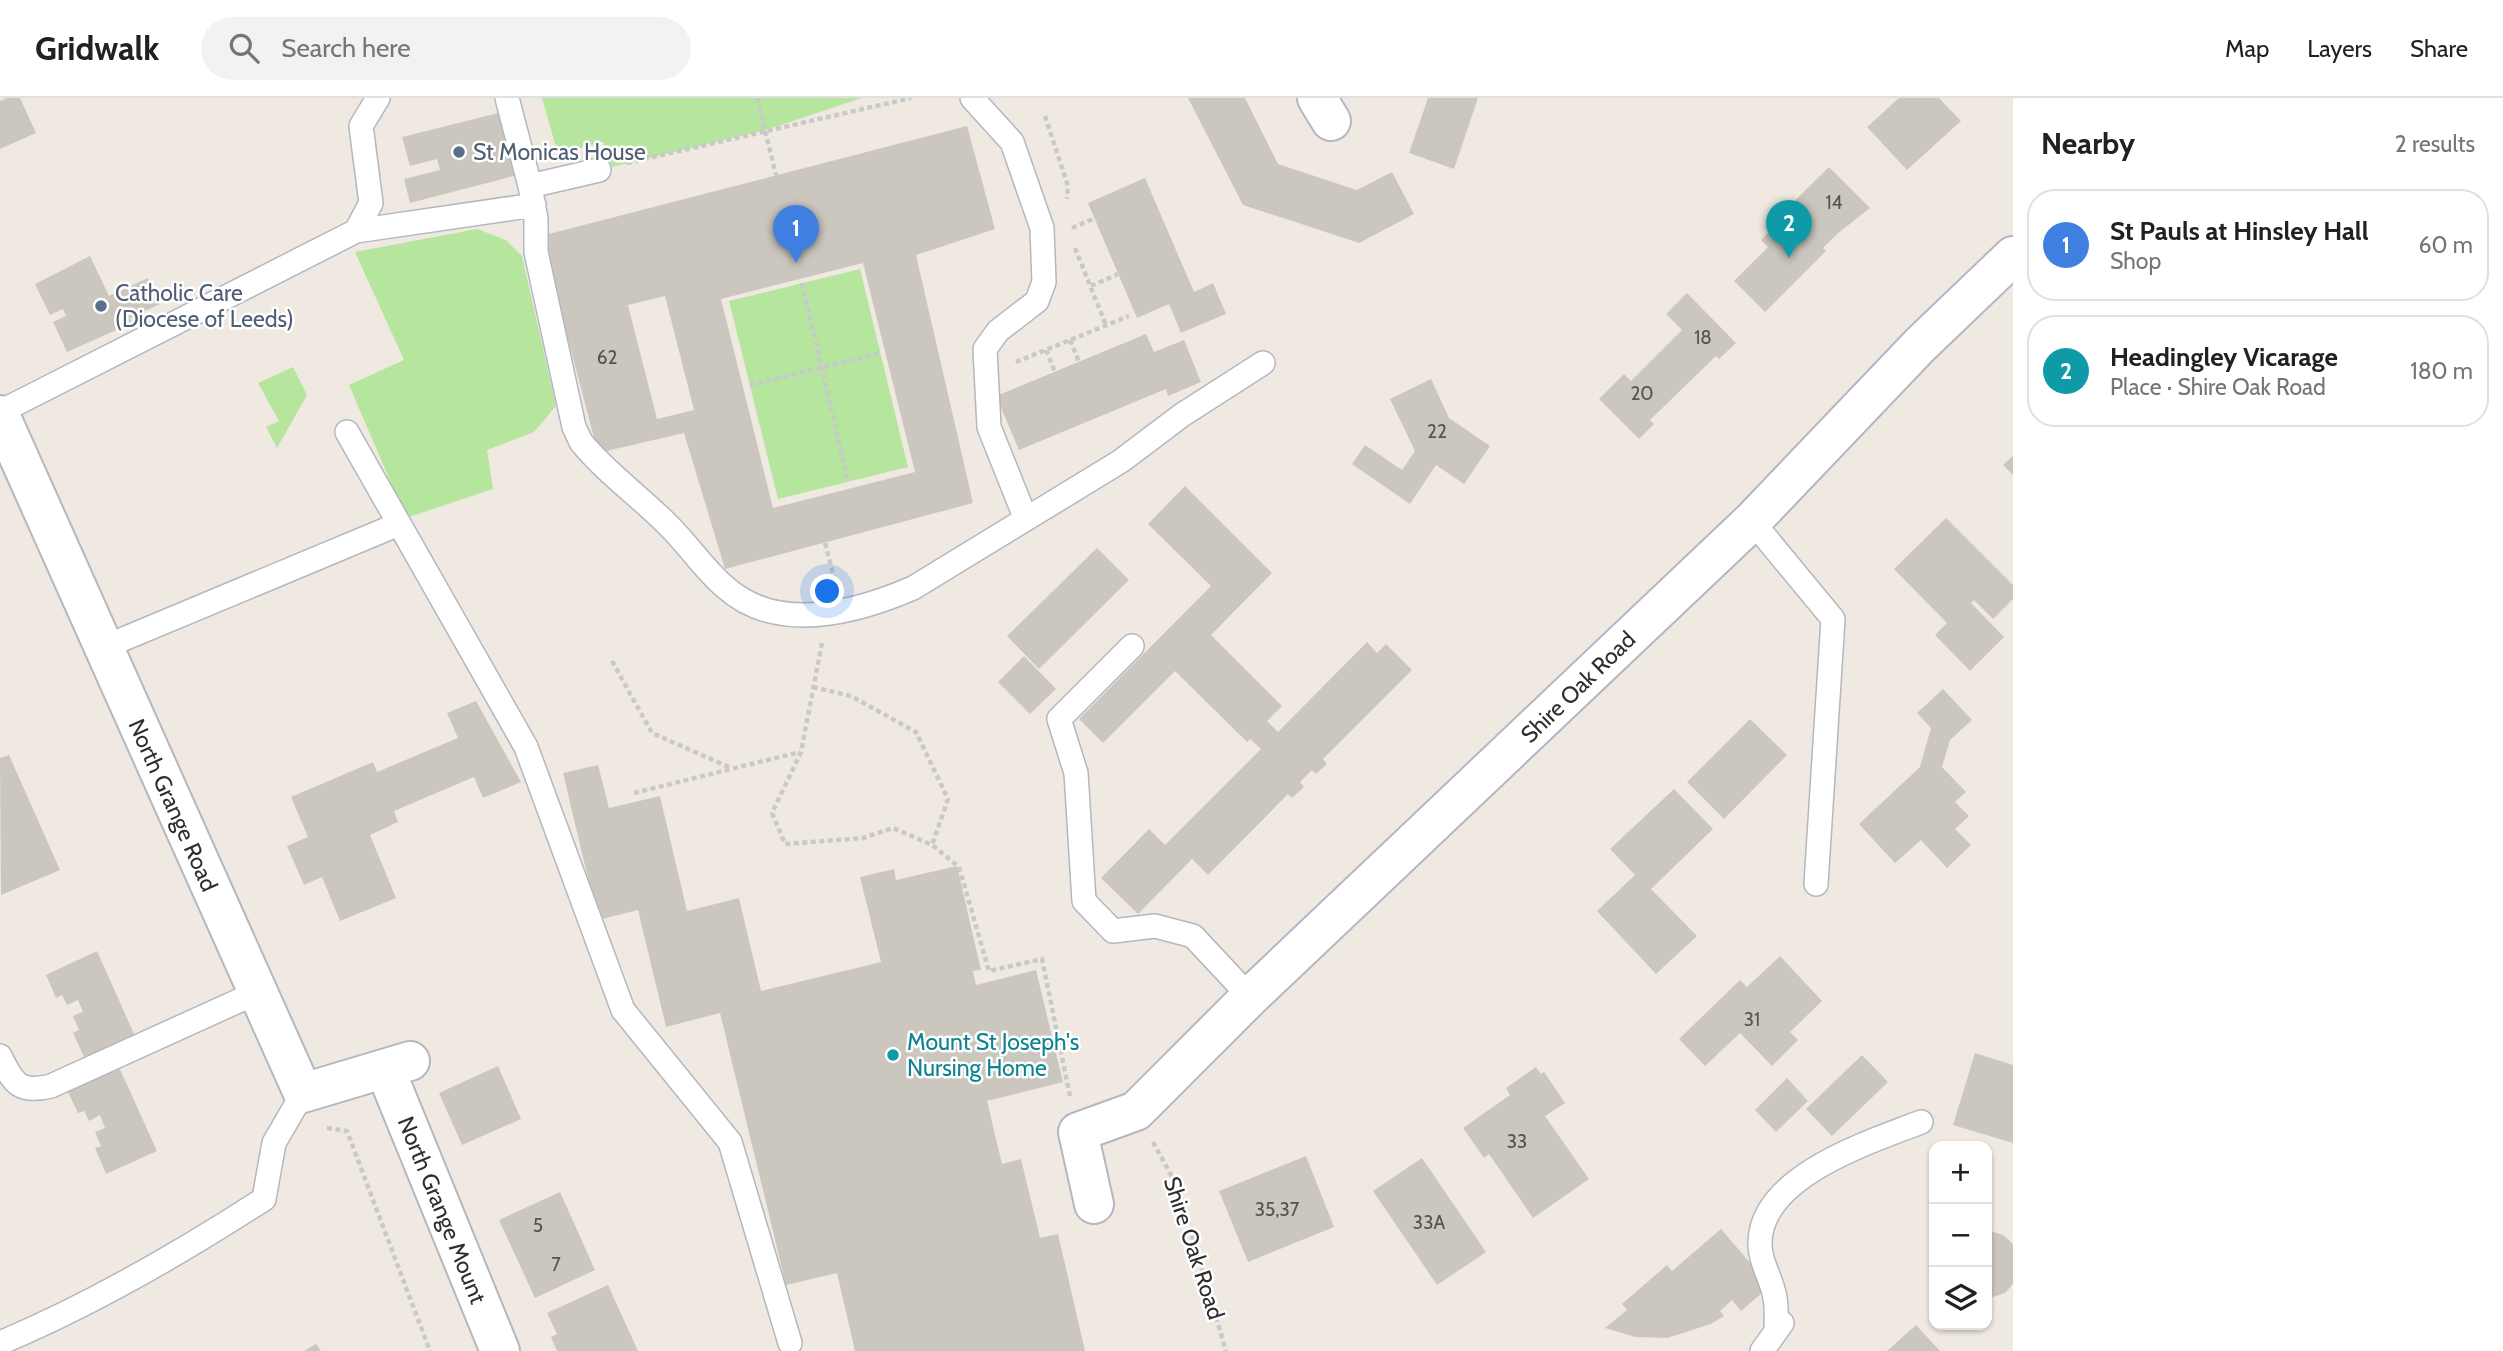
<!DOCTYPE html>
<meta charset="utf-8">
<style>
:root{--surface:#fff;--page:#f2f2f2;--text:#202124;--muted:#757577;--line:#e0e0e0;--accent:#d93025}
body{margin:0;font-family:Cabin,sans-serif;background:var(--page);color:var(--text)}
.controls{position:absolute;right:21px;bottom:21px;display:grid;overflow:hidden;border-radius:14px;box-shadow:0 2px 5px #0004}
.controls button{width:63px;height:63px;display:grid;place-items:center;padding:0;border:0;border-bottom:2px solid var(--line);background:var(--surface);color:var(--text);font:35px sans-serif}
.you{position:absolute;left:828px;top:494px;width:24px;height:24px;margin:-18px;border:5px solid #fff;border-radius:50%;background:#1a73e8;box-shadow:0 0 0 10px #1a73e833}
.badge{display:grid;place-items:center;width:46px;height:46px;border-radius:50%;background:var(--accent);color:#fff;font-size:23px;font-weight:700}
.pin{position:absolute;translate:-50% -58px;filter:drop-shadow(0 2px 4px #0008)}
.pin::after{content:'';position:absolute;top:37px;width:24px;height:21px;background:inherit;clip-path:polygon(0 0,100% 0,50% 100%)}
.list{margin:0;padding:0;list-style:none}
h2{display:flex;justify-content:space-between;align-items:center;height:91px;margin:0;padding:0 28px;font-size:30px}
h2 small{font-size:23px;font-weight:400;color:var(--muted)}
.list li{display:grid;grid-template-columns:46px 1fr auto;gap:21px;align-items:center;box-sizing:border-box;height:112px;margin:0 14px 14px;padding:0 14px;border:2px solid var(--line);border-radius:28px}
.list b{display:block;font-size:26px;white-space:nowrap}
.list p{margin:0;font-size:23px;white-space:nowrap;color:var(--muted)}
.list em{font-size:23px;font-style:normal;color:var(--muted)}
.icon{flex:none;width:38px;height:38px;fill:none;stroke:currentColor;stroke-width:2;stroke-linecap:round;stroke-linejoin:round}
.map{position:relative;flex:none;width:2013px;height:1253px;overflow:hidden}
header{display:flex;align-items:center;gap:42px;box-sizing:border-box;height:98px;padding:0 35px;background:var(--surface);border-bottom:2px solid var(--line)}
header strong{font-size:33px}
nav{display:flex;gap:38px;margin-inline-start:auto;font-size:24px}
.search{width:490px;height:63px;background:var(--page);display:flex;align-items:center;gap:18px;box-sizing:border-box;padding:0 24px;border-radius:38px;color:var(--muted);font-size:26px}
main{display:flex}
aside{flex:1;background:var(--surface)}
.map>svg:first-child{display:block}
.green{fill:#b6e59e}
.building{fill:#cbc7bf;fill-rule:evenodd}
.lines{fill:none;stroke-linecap:round;stroke-linejoin:round}
.service-casing{stroke:#b4b7c1;stroke-width:26}
.minor-casing{stroke:#b4b7c1;stroke-width:42}
.path{stroke:#c9c9c9;stroke-width:4.5;stroke-dasharray:5 3.5;stroke-linecap:butt}
.service{stroke:#fff;stroke-width:23}
.minor{stroke:#fff;stroke-width:38}
.service-dot{fill:#5c6f8a;stroke:#fff;stroke-width:2.5}
.culture-dot{fill:#0f9aa8;stroke:#fff;stroke-width:2.5}
.labels{text-anchor:middle;dominant-baseline:central;stroke-width:5;stroke-linejoin:round;paint-order:stroke}
.number-label{font-size:19px;fill:#555452}
.service-label{font-size:23px;fill:#4e5e75;stroke:#fff;text-anchor:start}
.street-label{font-size:23px;fill:#2e2e2e;stroke:#fff}
.culture-label{font-size:23px;fill:#0d838f;stroke:#fff;text-anchor:start}
</style>
<header>
<strong>Gridwalk</strong>
<div class="search"><svg class="icon" aria-label="search" viewBox="0 0 24 24"><circle cx="10" cy="10" r="6"/><path d="M15 15l6 6"/></svg>Search here</div>
<nav><a>Map</a><a>Layers</a><a>Share</a></nav>
</header>
<main>
<div class="map">
<svg width="2013" height="1253" viewBox="0 0 2013 1253">
<rect width="100%" height="100%" fill="#efe9e1"/>
<path class="green" d="M542 0H862L766 32 612 69 603 44 558 56Z
M477 131 506 142 522 158 556 308 534 334 487 352 493 391 406 420 349 287 404 262 355 154Z
M860 171 908 369 778 401 729 203Z
M293 269 307 297 277 350 266 329 279 323 258 285Z"/>
<path class="building" d="M7 0H20L36 35 0 51V3Z
M1188 0H1245L1278 66 1357 92 1392 74 1414 116 1359 145 1243 107Z
M1428 0H1478L1454 71 1409 55Z
M1899 0H1939L1961 23 1907 72 1867 29Z
M502 14 518 77 410 105 404 81 440 72 437 61 410 68 402 39Z
M967 28 995 131 916 157 973 405 725 471 684 335 598 355 541 138ZM863 165 915 374 773 410 721 201ZM665 198 694 312 657 321 628 207Z
M1829 69 1870 110 1837 136 1823 150 1826 153 1765 214 1734 183 1768 149 1761 142 1773 130 1770 127Z
M1145 80 1194 194 1213 185 1226 216 1181 235 1169 206 1137 220 1088 105Z
M90 158 109 198 148 180 160 206 130 220 132 225 67 254 53 224 66 218 63 211 50 217 35 186Z
M1687 195 1736 245 1719 261 1716 258 1650 322 1654 326 1639 341 1599 301 1624 276 1631 283 1682 232 1666 216Z
M1146 236 1154 254 1184 242 1201 284 1168 298 1166 291 1019 352 996 298Z
M1431 281 1449 320 1490 348 1464 386 1436 367 1410 406 1352 366 1365 347 1402 372 1415 353 1390 301Z
M2013 358V377L2003 367Z
M1185 388 1272 475 1211 537 1282 608 1267 623 1278 634 1367 544 1377 555 1386 546 1412 572 1323 661 1327 666 1316 676 1312 672 1300 684 1304 689 1292 700 1288 696 1208 777 1192 761 1138 816 1101 780 1149 731 1165 747 1261 651 1250 641 1247 644 1175 573 1103 645 1079 621 1211 488 1148 426Z
M1946 420 2013 487V501L1993 521 1974 502 1971 505 2004 539 1970 573 1935 537 1947 525 1894 471Z
M1097 450 1129 482 1039 571 1007 538Z
M1024 558 1056 591 1030 616 998 584Z
M1943 591 1972 622 1950 642 1942 669 1966 694 1955 704 1969 718 1955 731 1971 747 1947 770 1921 742 1895 765 1859 726 1920 669 1931 630 1917 615Z
M476 603 521 684 483 700 474 679 394 713 398 724 370 737 396 800 340 823 322 779 304 787 287 748 308 739 291 699 373 664 377 674 458 640 447 615Z
M1750 621 1787 657 1724 721 1687 684Z
M9 657 60 772 1 797 0 660Z
M598 667 609 710 660 698 687 813 739 800 761 893 881 864 860 779 894 771 896 782 957 768 981 872 973 873 976 887 1036 872 1063 984 987 1003 1002 1066 1021 1061 1040 1140 1058 1136 1085 1253H855L837 1175 786 1187 720 915 666 929 638 812 598 822 563 675Z
M1674 691 1713 731 1651 791 1697 838 1656 876 1597 813 1635 777 1610 751Z
M97 853 135 938 85 961 73 935 79 932 73 918 83 914 78 902 67 907 62 897 56 900 46 877Z
M1780 858 1822 903 1790 934 1798 942 1772 968 1740 935 1705 968 1679 941 1740 882 1747 889Z
M1975 955 2013 967V1045L1953 1027Z
M1862 957 1888 984 1832 1038 1806 1011Z
M498 968 521 1021 462 1047 439 995Z
M119 969 157 1053 106 1076 95 1050 101 1048 95 1034 105 1030 100 1017 89 1023 84 1013 78 1015 67 992Z
M1536 969 1541 976 1544 974 1565 1005 1545 1018 1589 1081 1533 1120 1489 1056 1484 1060 1463 1030 1510 997 1506 990Z
M1787 980 1808 1003 1776 1034 1755 1012Z
M1306 1058 1334 1129 1248 1164 1219 1093Z
M1422 1060 1486 1154 1437 1187 1373 1093Z
M560 1094 595 1172 535 1200 499 1122Z
M1721 1131 1770 1188 1741 1213 1732 1202 1720 1213 1724 1218 1711 1226 1667 1240 1635 1239 1605 1230 1627 1212 1622 1206 1667 1167 1672 1173Z
M1987 1132 2003 1137 2013 1146V1186L2005 1195 1987 1201Z
M608 1187 638 1253H557L551 1239 557 1236 547 1215Z
M1916 1227 1940 1253H1887Z
M316 1246 321 1253H304Z"/>
<g class="lines">
<g class="service-casing">
<path id="service" d="M507 0 530 88 536 121V154L574 329 581 344C607 376 642 400 670 429 689 448 705 472 725 489 777 536 855 515 913 490L1121 363 1182 317 1263 265
M972 0 1012 44 1042 130 1044 184 1037 203 998 233 985 251 989 329 1025 419
M530 88 599 72
M356 133 534 107
M0 314 356 133 371 105 361 28 378 0
M347 334 526 649 623 912 730 1044 790 1245
M1752 423 1833 521 1816 786
M1132 548 1059 621 1076 675 1084 803 1113 833 1155 828 1193 838 1250 899
M102 550 399 426
M0 958C13 985 19 996 51 988L258 894
M1776 1232C1776 1222 1777 1210 1775 1200 1772 1180 1759 1164 1760 1143 1763 1077 1870 1044 1921 1024
M0 1245C93 1206 179 1156 264 1101L274 1045 303 995
M1762 1253 1782 1225"/>
</g>
<g class="minor-casing">
<path id="minor" d="M1317 0 1331 23
M0 317 303 995 410 963
M385 971 500 1253
M1094 1106 1078 1034 1136 1013 1250 899 1752 423 1920 247 2013 158"/>
</g>
<path class="path" d="M757 0 776 77
M1045 18 1068 88 1067 101
M627 65 911 0
M1072 130 1095 120
M1075 150 1106 227
M802 185 848 383
M1091 188 1118 176
M1070 242 1079 264
M1046 252 1055 274
M1016 264 1129 218
M750 287 881 255
M825 445 835 483
M822 545 801 654 772 715 785 746 863 740 893 730 932 747 959 769 989 873 1042 861 1070 998
M612 563 652 635 731 670
M813 589 851 598 916 634 948 701 932 747
M634 695 800 654
M327 1030 347 1033 430 1253
M1153 1044 1178 1090 1226 1253"/>
<use href="#service" class="service"/>
<use href="#minor" class="minor"/>
</g>
<g class="service-dot">
<circle cx="459" cy="54" r="7"/>
<circle cx="101" cy="208" r="7"/>
</g>
<circle class="culture-dot" cx="893" cy="957" r="7"/>
<g class="labels">
<g class="number-label">
<text x="1834" y="104">14</text>
<text x="1703" y="239">18</text>
<text x="607" y="259">62</text>
<text x="1642" y="295">20</text>
<text x="1437" y="333">22</text>
<text x="1752" y="921">31</text>
<text x="1517" y="1043">33</text>
<text x="1277" y="1111">35,37</text>
<text x="1429" y="1124">33A</text>
<text x="538" y="1127">5</text>
<text x="556" y="1166">7</text>
</g>
<g class="service-label">
<text x="473" y="54">St Monicas House</text>
<text x="115" y="195">Catholic Care<tspan x="115" dy="26">(Diocese of Leeds)</tspan></text>
</g>
<g class="street-label">
<text transform="translate(1578 589) rotate(-44)">Shire Oak Road</text>
<text transform="translate(173 707) rotate(66)">North Grange Road</text>
<text transform="translate(442 1112) rotate(68)">North Grange Mount</text>
<text transform="translate(1194 1150) rotate(72)">Shire Oak Road</text>
</g>
<g class="culture-label">
<text x="907" y="944">Mount St Joseph's<tspan x="907" dy="26">Nursing Home</tspan></text>
</g>
</g>
</svg>
<div class="controls">
<button>+</button>
<button>−</button>
<button><svg class="icon" aria-label="layers" viewBox="0 0 24 24"><path d="M12 4l9 5-9 5-9-5zM3 14l9 5 9-5"/></svg></button>
</div>
<div class="you"></div>
<div class="pin badge" style="left:796px;top:165px;background:#3f7fe0">1</div>
<div class="pin badge" style="left:1789px;top:160px;background:#0f9aa8">2</div>
</div>
<aside>
<h2>Nearby<small>2 results</small></h2>
<ul class="list">
<li><span class="badge" style="background:#3f7fe0">1</span><div><b>St Pauls at Hinsley Hall</b><p>Shop</p></div><em>60 m</em></li>
<li><span class="badge" style="background:#0f9aa8">2</span><div><b>Headingley Vicarage</b><p>Place · Shire Oak Road</p></div><em>180 m</em></li>
</ul>
</aside>
</main>
